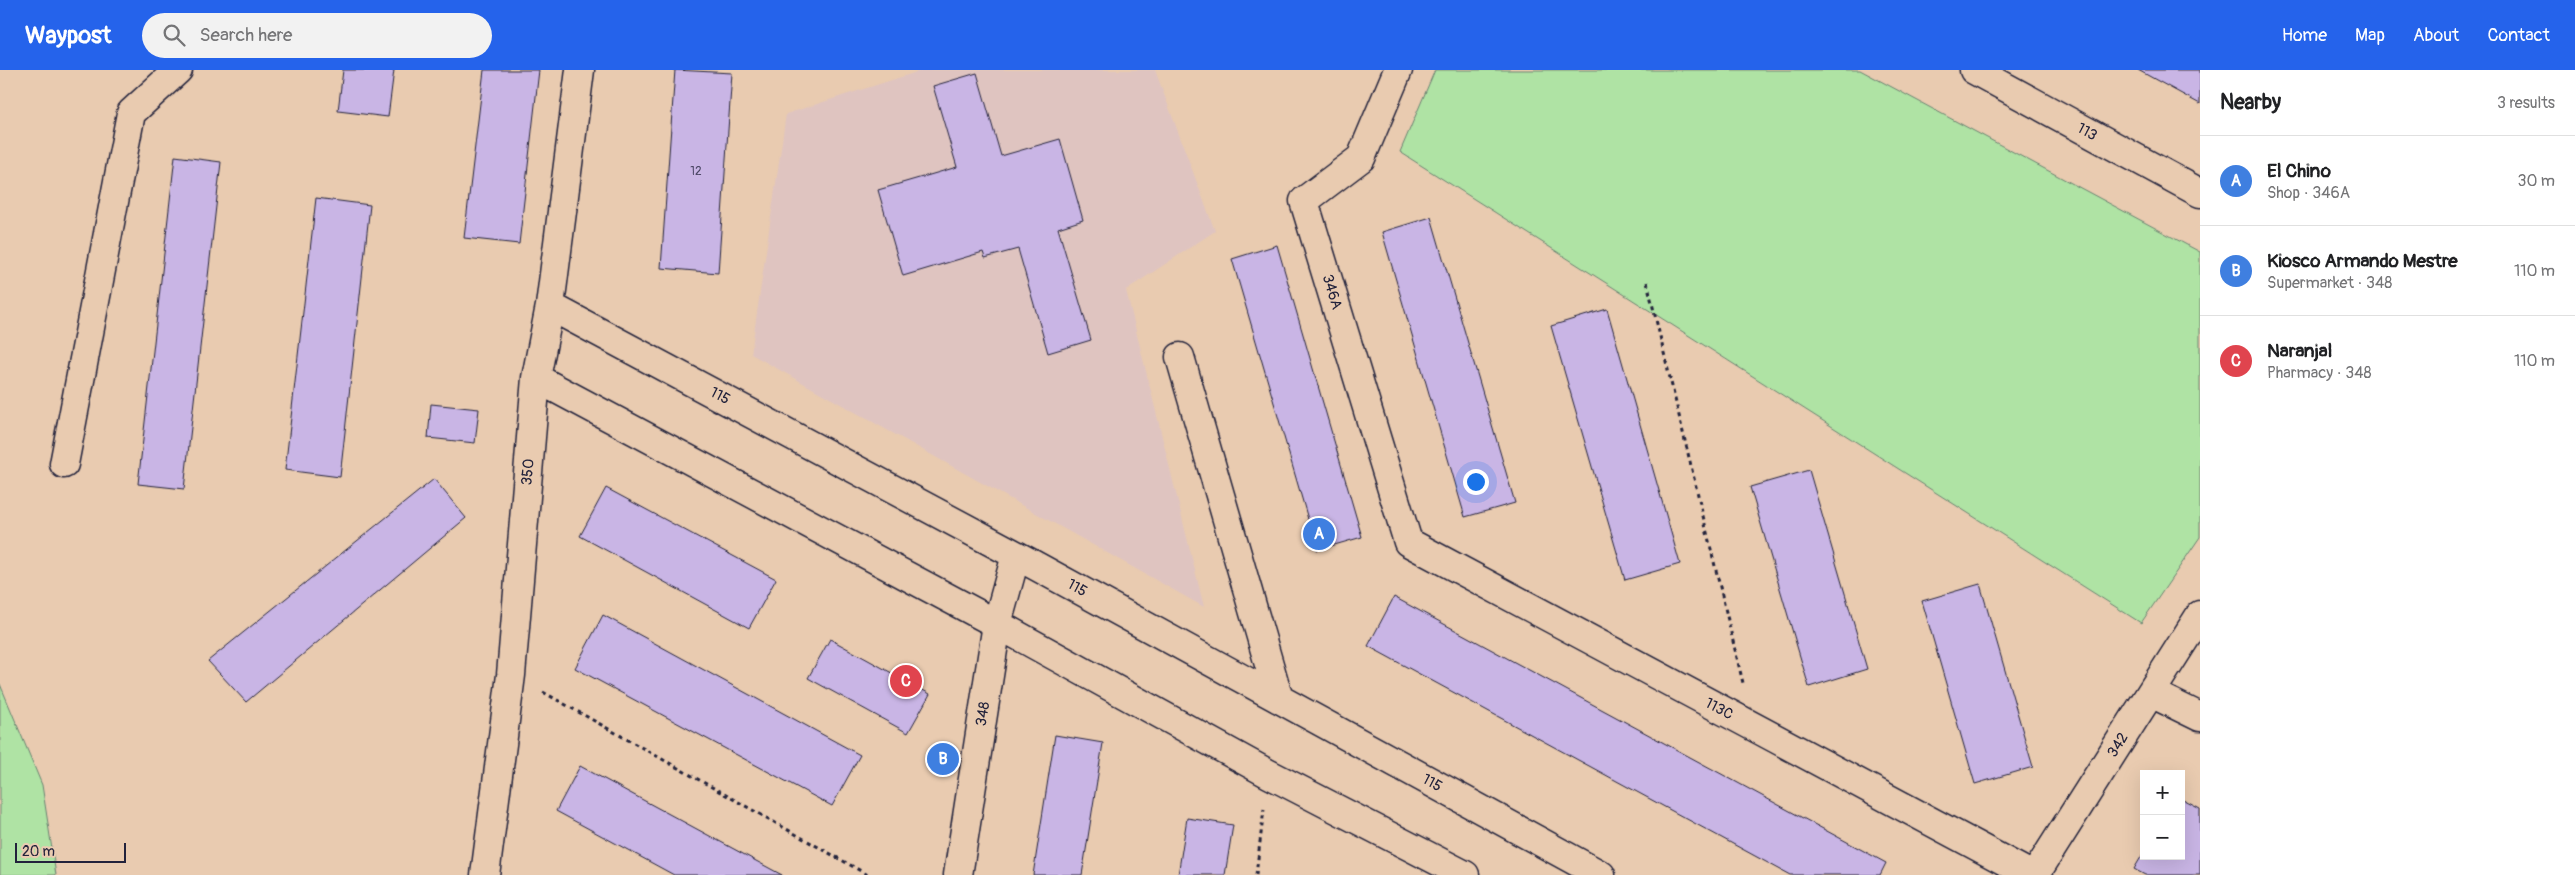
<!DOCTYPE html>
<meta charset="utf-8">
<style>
:root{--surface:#fff;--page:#f2f2f2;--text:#202124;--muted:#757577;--line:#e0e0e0;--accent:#2563eb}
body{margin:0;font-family:Pangolin,sans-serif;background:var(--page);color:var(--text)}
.controls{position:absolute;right:15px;bottom:15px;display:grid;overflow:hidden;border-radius:0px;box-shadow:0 5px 20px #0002}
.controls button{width:45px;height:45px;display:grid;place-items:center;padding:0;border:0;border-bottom:1px solid var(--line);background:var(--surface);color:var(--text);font:25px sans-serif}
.scale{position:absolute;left:15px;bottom:12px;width:111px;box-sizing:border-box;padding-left:5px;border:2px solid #22223b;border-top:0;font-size:14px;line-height:18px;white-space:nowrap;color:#22223b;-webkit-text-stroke:4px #e9cbb0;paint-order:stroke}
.you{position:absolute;left:1475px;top:411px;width:18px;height:18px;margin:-12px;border:4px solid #fff;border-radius:50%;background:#1a73e8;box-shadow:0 0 0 8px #1a73e833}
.badge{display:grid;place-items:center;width:32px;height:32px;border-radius:50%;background:var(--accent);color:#fff;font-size:16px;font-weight:700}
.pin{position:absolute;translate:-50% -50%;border:2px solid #fff;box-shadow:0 1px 5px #0006}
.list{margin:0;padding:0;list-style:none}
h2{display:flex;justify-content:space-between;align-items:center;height:65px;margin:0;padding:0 20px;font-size:21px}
h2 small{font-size:16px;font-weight:400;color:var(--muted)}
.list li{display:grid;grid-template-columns:32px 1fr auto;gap:15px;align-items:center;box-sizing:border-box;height:90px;padding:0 20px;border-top:1px solid var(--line)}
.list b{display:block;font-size:19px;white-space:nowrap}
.list p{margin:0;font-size:16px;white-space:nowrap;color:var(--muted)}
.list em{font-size:16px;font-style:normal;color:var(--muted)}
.icon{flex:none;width:28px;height:28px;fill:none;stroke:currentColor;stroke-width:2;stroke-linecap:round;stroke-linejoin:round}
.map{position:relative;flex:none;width:2200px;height:805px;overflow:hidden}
header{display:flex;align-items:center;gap:30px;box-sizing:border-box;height:70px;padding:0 25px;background:var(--accent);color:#fff}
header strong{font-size:24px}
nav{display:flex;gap:28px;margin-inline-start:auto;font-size:18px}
.search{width:350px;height:45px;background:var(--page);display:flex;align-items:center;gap:12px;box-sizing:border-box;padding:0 18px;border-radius:28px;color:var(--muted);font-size:19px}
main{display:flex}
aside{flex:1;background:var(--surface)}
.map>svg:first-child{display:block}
.built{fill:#dfc4c0}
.green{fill:#afe3a4;stroke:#688270}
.building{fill:#c9b5e5;stroke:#22223b}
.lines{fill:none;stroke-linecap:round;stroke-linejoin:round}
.minor-casing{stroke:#22223b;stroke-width:31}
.path{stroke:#22223b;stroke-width:3;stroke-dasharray:4 4;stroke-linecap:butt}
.minor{stroke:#e9cbb0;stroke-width:28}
.labels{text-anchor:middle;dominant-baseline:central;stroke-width:4;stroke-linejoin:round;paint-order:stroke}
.number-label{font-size:12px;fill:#4c4766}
.street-label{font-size:15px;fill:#22223b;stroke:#e9cbb0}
</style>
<header>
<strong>Waypost</strong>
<div class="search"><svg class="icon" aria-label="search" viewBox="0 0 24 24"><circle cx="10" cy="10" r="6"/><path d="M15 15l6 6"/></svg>Search here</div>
<nav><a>Home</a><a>Map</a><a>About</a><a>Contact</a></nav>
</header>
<main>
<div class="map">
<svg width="2200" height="805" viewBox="0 0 2200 805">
<rect width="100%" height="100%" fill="#e9cbb0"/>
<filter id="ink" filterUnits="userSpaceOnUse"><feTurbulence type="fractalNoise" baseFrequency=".02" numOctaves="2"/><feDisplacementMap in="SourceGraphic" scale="10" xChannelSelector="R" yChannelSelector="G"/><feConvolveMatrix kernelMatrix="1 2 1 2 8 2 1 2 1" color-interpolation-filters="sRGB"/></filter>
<g filter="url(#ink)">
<path class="built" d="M923 0H1155L1215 161 1126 220 1204 537 751 284 786 44Z"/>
<path class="green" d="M1435 0H1860L2200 182V467L2141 553 1400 82Z
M0 614 42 715 56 805H0Z"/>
<path class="building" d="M343 0H394L388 47 338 41Z
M484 0H539L519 174 464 168Z
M675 0 732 3 718 203 661 198Z
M2138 0H2200V34Z
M977 3 1001 86 1060 69 1083 150 1058 158 1091 270 1048 283 1018 179 985 188 983 182 903 206 878 120 957 97 933 16Z
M175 86 221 92 184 419 138 414Z
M316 128 370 135 340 407 285 400Z
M1431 147 1515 433 1465 447 1382 162Z
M1277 175 1362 467 1317 480 1232 189Z
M1607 239 1680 494 1625 510 1551 256Z
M431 334 479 339 475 373 428 368Z
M1809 400 1867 599 1809 617 1750 417Z
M434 409 466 448 246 632 208 591Z
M606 418 776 509 749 558 580 466Z
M1980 514 2033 697 1975 714 1922 531Z
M1394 527 1886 793 1880 805H1790L1368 576Z
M603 545 860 685 832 736 575 598Z
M830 569 930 624 908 663 808 608Z
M1055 665 1103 673 1082 805H1033Z
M580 696 782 805H674L556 741Z
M2181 729 2200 739V805H2145L2134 799 2144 782V786H2181Z
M1187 748 1233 755 1225 805H1178Z"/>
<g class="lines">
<g class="minor-casing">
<path id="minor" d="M1398 0 1361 88 1304 131 1408 472 2031 805
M1974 0 2200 123
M550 236 1016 485 1601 805
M1180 287 1279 629
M536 308 997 554 1269 704 1465 805
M64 394 131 43 178 0
M2151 623 2200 647
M485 805 511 605 536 308 550 236 580 0
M958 805 997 554 1016 485
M2035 805 2200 545"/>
</g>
<path class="path" d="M1647 212 1743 613
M543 622 868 805
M1256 805 1264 739"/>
<use href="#minor" class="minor"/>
</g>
</g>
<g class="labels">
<g class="number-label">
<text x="696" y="101">12</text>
</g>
<g class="street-label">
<text transform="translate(2087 62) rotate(29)">113</text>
<text transform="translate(1332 222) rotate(73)">346A</text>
<text transform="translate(720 326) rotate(28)">115</text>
<text transform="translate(528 402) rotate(-85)">350</text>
<text transform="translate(1077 518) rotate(29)">115</text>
<text transform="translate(1719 639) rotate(28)">113C</text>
<text transform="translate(983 644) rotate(-81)">348</text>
<text transform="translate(2118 675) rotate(-58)">342</text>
<text transform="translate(1432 713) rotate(29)">115</text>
</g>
</g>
</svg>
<div class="controls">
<button>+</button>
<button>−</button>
</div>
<div class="scale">20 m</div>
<div class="you"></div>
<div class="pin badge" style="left:1319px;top:464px;background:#3f7fe0">A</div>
<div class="pin badge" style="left:943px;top:689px;background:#3f7fe0">B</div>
<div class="pin badge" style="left:906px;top:611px;background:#e0444e">C</div>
</div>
<aside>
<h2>Nearby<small>3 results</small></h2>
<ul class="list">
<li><span class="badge" style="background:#3f7fe0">A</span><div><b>El Chino</b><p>Shop · 346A</p></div><em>30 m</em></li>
<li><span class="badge" style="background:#3f7fe0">B</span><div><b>Kiosco Armando Mestre</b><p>Supermarket · 348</p></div><em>110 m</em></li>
<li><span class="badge" style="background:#e0444e">C</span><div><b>Naranjal</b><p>Pharmacy · 348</p></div><em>110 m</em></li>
</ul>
</aside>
</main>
